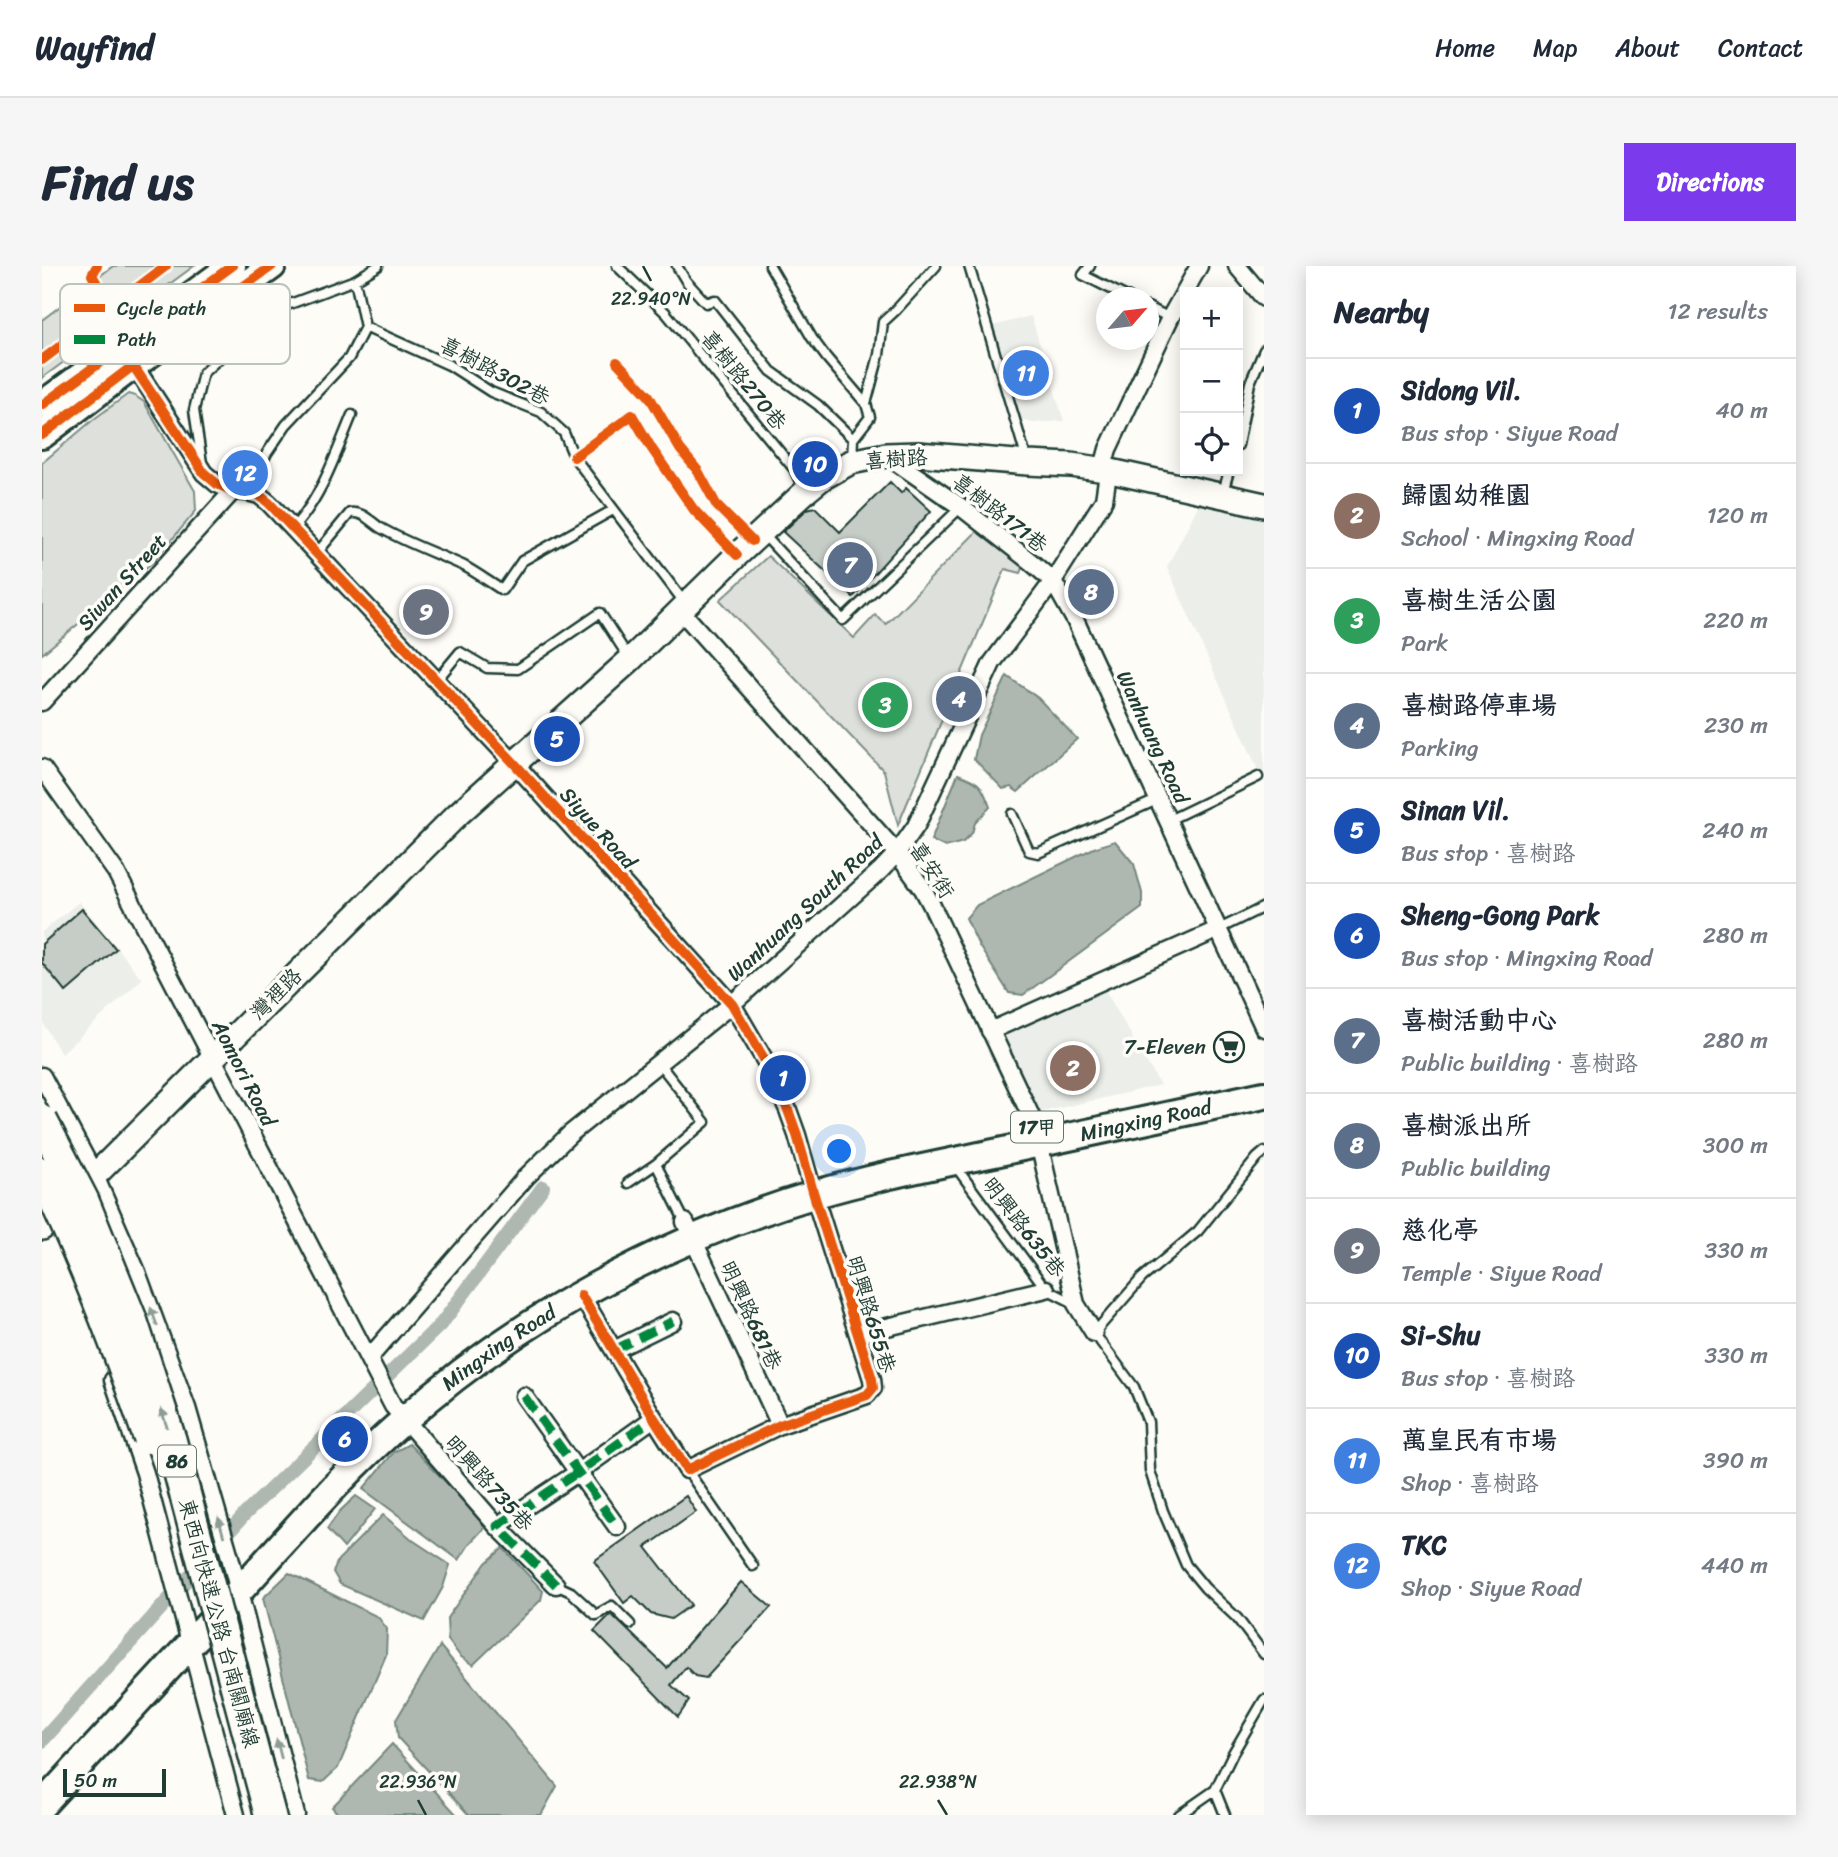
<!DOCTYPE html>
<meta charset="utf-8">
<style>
:root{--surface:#fff;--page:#f6f6f7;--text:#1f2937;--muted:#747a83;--line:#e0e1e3;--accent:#7c3aed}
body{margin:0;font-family:Sriracha,"LXGW WenKai TC",sans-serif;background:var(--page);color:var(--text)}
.controls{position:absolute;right:21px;top:21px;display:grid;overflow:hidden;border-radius:0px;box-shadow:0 4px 18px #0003}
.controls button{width:63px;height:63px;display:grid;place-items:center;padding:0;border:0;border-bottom:2px solid var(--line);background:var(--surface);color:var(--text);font:35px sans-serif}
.compass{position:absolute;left:1054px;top:21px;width:63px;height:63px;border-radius:50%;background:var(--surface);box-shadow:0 4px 18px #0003;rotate:62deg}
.scale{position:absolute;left:21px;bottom:18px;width:103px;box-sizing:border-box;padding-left:7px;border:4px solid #1f3d34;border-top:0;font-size:19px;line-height:24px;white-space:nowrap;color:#1f3d34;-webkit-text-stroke:5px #fdfcf7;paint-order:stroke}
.you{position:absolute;left:798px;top:886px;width:24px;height:24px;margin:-18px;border:5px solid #fff;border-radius:50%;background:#1a73e8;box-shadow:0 0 0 10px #1a73e833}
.badge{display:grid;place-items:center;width:46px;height:46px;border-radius:50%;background:var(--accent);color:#fff;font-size:23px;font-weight:700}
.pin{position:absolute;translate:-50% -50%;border:4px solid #fff;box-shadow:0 2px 7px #0006}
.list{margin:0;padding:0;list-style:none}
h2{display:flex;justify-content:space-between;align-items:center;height:91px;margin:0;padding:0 28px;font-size:30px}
h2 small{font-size:23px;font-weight:400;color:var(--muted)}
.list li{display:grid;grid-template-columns:46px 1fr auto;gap:21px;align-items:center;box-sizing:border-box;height:105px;padding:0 28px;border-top:2px solid var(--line)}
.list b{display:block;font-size:26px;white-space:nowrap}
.list p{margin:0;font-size:23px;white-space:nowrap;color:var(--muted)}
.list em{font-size:23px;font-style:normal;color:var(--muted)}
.icon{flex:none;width:38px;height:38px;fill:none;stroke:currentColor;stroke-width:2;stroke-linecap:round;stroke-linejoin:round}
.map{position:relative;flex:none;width:1222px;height:1549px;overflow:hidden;border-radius:0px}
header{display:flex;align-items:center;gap:42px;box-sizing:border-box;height:98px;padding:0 35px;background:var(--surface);border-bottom:2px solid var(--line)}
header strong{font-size:33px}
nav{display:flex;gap:38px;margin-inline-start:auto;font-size:24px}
.intro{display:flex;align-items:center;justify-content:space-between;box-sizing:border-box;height:168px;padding:0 42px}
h1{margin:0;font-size:49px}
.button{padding:18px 32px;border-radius:0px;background:var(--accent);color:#fff;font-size:24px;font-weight:700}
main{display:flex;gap:42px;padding:0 42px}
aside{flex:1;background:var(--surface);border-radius:0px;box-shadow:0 4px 18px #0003}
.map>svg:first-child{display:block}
.built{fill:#eceee9}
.green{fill:#dde0db;stroke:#7e8e88;stroke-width:2}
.water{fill:#aeb8b1;stroke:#75877f;stroke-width:2}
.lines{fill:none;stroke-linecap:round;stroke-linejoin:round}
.canal{stroke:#aeb8b1;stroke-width:14}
.building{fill:#c6cdc7;stroke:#1f3d34;stroke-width:2}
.lane-casing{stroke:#1f3d34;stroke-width:13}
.street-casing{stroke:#1f3d34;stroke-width:21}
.secondary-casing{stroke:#1f3d34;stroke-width:28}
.primary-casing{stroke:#1f3d34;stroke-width:32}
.lane{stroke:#fdfcf7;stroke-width:8}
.street{stroke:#fdfcf7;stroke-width:16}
.secondary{stroke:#fdfcf7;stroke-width:23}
.primary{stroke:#fdfcf7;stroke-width:26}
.highway-bridge-casing{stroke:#1f3d34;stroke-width:35;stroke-linecap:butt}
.highway-bridge{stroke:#fdfcf7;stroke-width:30}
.quiet{stroke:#00873e;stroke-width:9;stroke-dasharray:18 9;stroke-linecap:butt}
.cycleway-casing{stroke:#fdfcf7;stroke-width:15}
.cycleway{stroke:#e8590c;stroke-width:10}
.oneway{fill:#8e9c96}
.ticks{fill:none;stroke:#1f3d34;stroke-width:2.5}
.labels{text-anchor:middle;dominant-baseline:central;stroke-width:7;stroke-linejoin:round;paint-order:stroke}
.shield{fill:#fdfcf7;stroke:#62766e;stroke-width:2}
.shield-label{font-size:19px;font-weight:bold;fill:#1f3d34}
.street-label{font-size:21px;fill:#1f3d34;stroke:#fdfcf7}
.poi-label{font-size:21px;fill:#1f3d34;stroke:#fdfcf7;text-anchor:end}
.key{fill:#fdfcf7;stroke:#bac3bc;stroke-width:2}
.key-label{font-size:19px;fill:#1f3d34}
.ticks-label{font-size:18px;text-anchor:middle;fill:#1f3d34;stroke:#fdfcf7;stroke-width:7;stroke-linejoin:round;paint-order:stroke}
</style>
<header>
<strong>Wayfind</strong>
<nav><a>Home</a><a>Map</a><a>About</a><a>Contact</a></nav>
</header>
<div class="intro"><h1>Find us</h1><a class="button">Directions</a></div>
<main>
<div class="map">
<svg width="1222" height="1549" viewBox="0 0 1222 1549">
<rect width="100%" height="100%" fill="#fdfcf7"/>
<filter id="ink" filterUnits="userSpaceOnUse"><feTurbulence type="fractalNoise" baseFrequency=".0143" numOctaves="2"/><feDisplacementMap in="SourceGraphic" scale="14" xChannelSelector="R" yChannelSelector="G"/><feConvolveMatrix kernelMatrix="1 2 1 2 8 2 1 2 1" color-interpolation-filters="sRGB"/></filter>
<g filter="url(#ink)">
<path class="built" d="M989 50 1022 155 990 157 976 152 948 61Z
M1159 234 1222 250V517L1125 301Z
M37 636 100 713 19 788 0 755V666Z
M1063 724 1118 819 979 851 945 784 958 769Z"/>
<path class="green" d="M71 0H152L0 112V54Z
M86 128 93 130 102 136 153 225 154 245 112 295 0 388V197L52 153Z
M939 261 983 297 979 307 963 303 856 559 842 505 678 334 726 290 812 372 833 349 844 358Z"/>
<path class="water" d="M965 410 996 432 1035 473 976 526 969 521 961 523 932 493 937 469Z
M916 508C938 516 940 519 948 541L933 557 930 567 921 576 903 581 889 574Z
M1073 575 1092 598 1100 627V642L981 729 967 727 937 680 924 652 935 639 1052 582Z
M367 1178 445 1259 428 1277 417 1294 321 1223 352 1186Z
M314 1230 333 1243 302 1282 285 1263 298 1245Z
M341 1249 372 1275 408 1299 401 1321 382 1355 298 1318 291 1306 296 1294Z
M461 1282 501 1325 499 1334 431 1399 418 1390 406 1374 405 1352 444 1297Z
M247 1307 336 1351 345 1363 344 1389 296 1502 281 1516 267 1514 221 1332Z
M398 1380 515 1520 499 1549H427L356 1472 354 1454Z
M350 1478 415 1549H297L290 1541Z"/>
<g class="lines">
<path class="canal" d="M188 1265 202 1249 400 1057 501 921
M141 1318 176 1278
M0 1475 128 1332"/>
</g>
<path class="building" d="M848 216 859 227 864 222 889 245 811 331 741 266 765 243 773 241 798 266Z
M40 643 74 683 24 726 0 697V678Z
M644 1230 654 1246 604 1281 649 1339 629 1353 609 1348 591 1330 582 1337 552 1295Z
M699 1316 729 1341 664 1412 653 1410 644 1401 629 1419 647 1435 636 1451 552 1365 569 1348 625 1402Z"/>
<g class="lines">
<g class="lane-casing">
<path id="lane" d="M575 0 624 47 752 203 762 224
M635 0 644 15 664 37 673 34 729 105 776 139 811 173
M728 0 770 72 784 91 824 138
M927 0 985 194
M1048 0 1041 9 1087 32
M1106 41 1128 52
M323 61 407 99 449 126 499 146 522 167 532 191 642 336
M1196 179 1208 117 1222 84
M810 195 811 173 828 151 824 138 837 89 841 56 854 44 894 0
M160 197 152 144 161 107 229 45 313 14 336 0
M206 226 225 187 244 159 307 92 323 61 313 14
M1181 226 1187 205
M251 262C280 231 294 187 310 149
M721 268 801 354 919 241
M275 287 308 247C320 245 328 255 337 261 364 277 394 287 422 300 435 307 447 316 460 324L480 295 571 244
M394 415 418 386 445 402 476 403 558 347 587 392
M970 548 987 585 996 587 1117 533
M1127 554 1216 511
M1177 663 1222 641
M1222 886 1215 892 1156 965 1100 1012 1052 1067 1092 1121 1106 1156 1108 1205 1121 1245 1144 1299 1163 1322 1195 1352 1222 1388
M614 898 643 956
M914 901 1004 1023 1032 1037
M586 917 614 898 663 856 616 796
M645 1204 711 1300
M514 1319 529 1326 554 1349 570 1340 588 1358
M1173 1524 1183 1549
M1137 1549 1173 1524 1191 1487 1222 1434"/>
</g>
<g class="street-casing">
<path id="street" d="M1195 0 1222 32
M88 93 162 207 175 218 191 225 206 226 217 229 227 237 472 497 690 738 725 798 746 844 755 869 772 929 830 1113 831 1122 825 1129 738 1159 645 1204 612 1152 539 1029
M844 189 919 241 989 296 1011 315 1033 354 1222 762
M639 345 855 587 881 623 890 640 994 861
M0 436 191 225
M0 502 74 606 351 1140 455 1260 514 1319
M948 765 1177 663
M0 810 53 910 95 1006 145 1142 188 1291 254 1549
M997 877 1034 1038 1052 1067
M643 956 738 1159
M816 1068 1004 1023
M572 1084 631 1055
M327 1092 484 911 528 868 690 738 839 604 855 587 874 560 950 397 1011 315 1062 234 1065 214 1063 194 1066 183 1128 52 1157 0
M71 1114 103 1207 194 1549
M482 1130 575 1261
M455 1260 535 1207 612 1152"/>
</g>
<g class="secondary-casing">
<path id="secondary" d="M0 962 416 548 588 394 695 289 763 226 780 212 809 196 844 189 876 188 986 197 1029 199 1064 204 1222 239"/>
</g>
<g class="primary-casing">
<g id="primary">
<path d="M0 139 190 0"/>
<path d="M0 169 92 99 230 0"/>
<path id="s1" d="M0 1539C67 1467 133 1395 199 1323 252 1265 303 1205 362 1154 476 1052 624 973 771 929 831 911 895 899 957 886 1045 867 1134 848 1222 829"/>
</g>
</g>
<use href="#lane" class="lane"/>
<use href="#street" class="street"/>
<use href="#secondary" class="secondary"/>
<use href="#primary" class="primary"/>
<g class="highway-bridge-casing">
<path id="highway-bridge" d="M0 855 41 934 90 1055 129 1175 228 1549
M0 907C42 993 76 1082 107 1172"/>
</g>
<use href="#highway-bridge" class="highway-bridge"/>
<path class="quiet" d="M572 1084 631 1055
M482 1130 575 1261
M514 1319 455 1260 535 1207 612 1152"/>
<g class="cycleway-casing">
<path id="cycleway" d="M55 0 50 9 69 42 79 81 162 207 175 218 191 225 206 226 217 229 227 237 472 497 690 738 725 798 746 844 755 869 772 929 830 1113 831 1122 825 1129 738 1159 645 1204 612 1152 539 1029
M0 94 124 0
M575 96 607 130 638 183 656 205 675 240 710 275
M0 139 190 0
M0 169 92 99 230 0
M532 191 590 149 610 183 652 244 695 289"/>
</g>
<use href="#cycleway" class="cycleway"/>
</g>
<defs><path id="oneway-solid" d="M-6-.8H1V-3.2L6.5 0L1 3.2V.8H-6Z" transform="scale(1.75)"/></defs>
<g class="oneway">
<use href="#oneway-solid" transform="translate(112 1051) rotate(-110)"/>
<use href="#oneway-solid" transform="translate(122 1152) rotate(-108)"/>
<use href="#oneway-solid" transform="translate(179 1261) rotate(-106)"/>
<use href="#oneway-solid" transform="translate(237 1483) rotate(-104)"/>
</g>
</g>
<path class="ticks" d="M601 0 609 15M376 1534 384 1549M896 1534 905 1549"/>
<defs>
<g id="supermarket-ring" transform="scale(1.575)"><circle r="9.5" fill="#fdfcf7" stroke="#1f3d34" stroke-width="1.5"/><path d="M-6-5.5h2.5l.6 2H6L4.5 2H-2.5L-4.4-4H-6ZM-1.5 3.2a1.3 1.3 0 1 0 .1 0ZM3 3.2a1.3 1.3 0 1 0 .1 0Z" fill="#1f3d34"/></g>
</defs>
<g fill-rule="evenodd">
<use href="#supermarket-ring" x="1187" y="781"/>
</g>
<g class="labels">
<g class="shield">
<rect x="969" y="845.5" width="52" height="31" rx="5"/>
<rect x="116" y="1179.5" width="38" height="31" rx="5"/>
</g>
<g class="shield-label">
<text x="995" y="861">17甲</text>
<text x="135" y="1195">86</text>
</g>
<g class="street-label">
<text transform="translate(453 105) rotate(28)">喜樹路302巷</text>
<text transform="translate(702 114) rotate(51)">喜樹路270巷</text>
<text transform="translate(854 193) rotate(-4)">喜樹路</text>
<text transform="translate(958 247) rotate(38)">喜樹路171巷</text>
<text transform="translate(80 316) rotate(-48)">Siwan Street</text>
<text transform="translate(1111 471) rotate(65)">Wanhuang Road</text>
<text transform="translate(556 562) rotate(48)">Siyue Road</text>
<text transform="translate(890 604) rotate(57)">喜安街</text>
<text transform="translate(763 642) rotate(-43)">Wanhuang South Road</text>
<text transform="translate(234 728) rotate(-45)">灣裡路</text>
<text transform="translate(202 807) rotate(63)">Aomori Road</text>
<text stroke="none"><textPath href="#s1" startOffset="1340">Mingxing Road</textPath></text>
<text transform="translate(982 961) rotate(52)">明興路635巷</text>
<text transform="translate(829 1048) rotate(73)">明興路655巷</text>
<text transform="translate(709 1049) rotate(65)">明興路681巷</text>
<text stroke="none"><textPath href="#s1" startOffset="648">Mingxing Road</textPath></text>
<text transform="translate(447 1217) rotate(48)">明興路735巷</text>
<text transform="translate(177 1357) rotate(75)">東西向快速公路 台南關廟線</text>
</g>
<g class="poi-label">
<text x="1164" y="781">7-Eleven</text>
</g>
</g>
<rect x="18" y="18" width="230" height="80" rx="10" class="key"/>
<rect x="32" y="38" width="31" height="8" fill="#e8590c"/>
<rect x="32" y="69" width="31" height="9" fill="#00873e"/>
<g class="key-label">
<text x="75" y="49">Cycle path</text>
<text x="75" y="80">Path</text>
</g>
<g class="ticks-label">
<text x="609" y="39">22.940°N</text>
<text x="376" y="1522">22.936°N</text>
<text x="896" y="1522">22.938°N</text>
</g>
</svg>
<div class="controls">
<button>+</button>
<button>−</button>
<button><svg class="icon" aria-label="locate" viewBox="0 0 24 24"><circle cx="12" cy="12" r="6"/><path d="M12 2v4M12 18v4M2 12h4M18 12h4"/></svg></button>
</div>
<svg class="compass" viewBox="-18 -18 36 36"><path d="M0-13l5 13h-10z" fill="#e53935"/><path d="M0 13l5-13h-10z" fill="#747a83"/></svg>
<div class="scale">50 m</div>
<div class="you"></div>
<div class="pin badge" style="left:741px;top:812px;background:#1a4fb4">1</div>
<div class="pin badge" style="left:1031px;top:802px;background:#8d6e63">2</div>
<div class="pin badge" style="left:843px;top:439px;background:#2e9e5b">3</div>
<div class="pin badge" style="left:917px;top:433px;background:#5c6f8a">4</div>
<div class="pin badge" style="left:515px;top:473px;background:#1a4fb4">5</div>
<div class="pin badge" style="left:303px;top:1173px;background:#1a4fb4">6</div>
<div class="pin badge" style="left:808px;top:299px;background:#5c6f8a">7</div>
<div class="pin badge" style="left:1049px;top:326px;background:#5c6f8a">8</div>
<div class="pin badge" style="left:384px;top:346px;background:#6b7280">9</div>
<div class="pin badge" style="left:773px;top:198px;background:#1a4fb4">10</div>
<div class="pin badge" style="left:984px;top:107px;background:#3f7fe0">11</div>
<div class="pin badge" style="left:203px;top:207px;background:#3f7fe0">12</div>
</div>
<aside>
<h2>Nearby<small>12 results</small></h2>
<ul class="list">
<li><span class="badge" style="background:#1a4fb4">1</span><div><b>Sidong Vil.</b><p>Bus stop · Siyue Road</p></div><em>40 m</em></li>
<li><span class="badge" style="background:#8d6e63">2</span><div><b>歸園幼稚園</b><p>School · Mingxing Road</p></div><em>120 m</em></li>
<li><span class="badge" style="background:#2e9e5b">3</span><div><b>喜樹生活公園</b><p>Park</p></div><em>220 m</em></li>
<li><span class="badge" style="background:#5c6f8a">4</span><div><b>喜樹路停車場</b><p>Parking</p></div><em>230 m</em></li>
<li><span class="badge" style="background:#1a4fb4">5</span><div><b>Sinan Vil.</b><p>Bus stop · 喜樹路</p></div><em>240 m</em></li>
<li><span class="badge" style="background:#1a4fb4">6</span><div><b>Sheng-Gong Park</b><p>Bus stop · Mingxing Road</p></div><em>280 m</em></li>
<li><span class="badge" style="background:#5c6f8a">7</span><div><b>喜樹活動中心</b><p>Public building · 喜樹路</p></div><em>280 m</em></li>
<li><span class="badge" style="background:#5c6f8a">8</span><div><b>喜樹派出所</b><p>Public building</p></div><em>300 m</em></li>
<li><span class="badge" style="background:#6b7280">9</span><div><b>慈化亭</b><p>Temple · Siyue Road</p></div><em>330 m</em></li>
<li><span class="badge" style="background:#1a4fb4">10</span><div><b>Si-Shu</b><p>Bus stop · 喜樹路</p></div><em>330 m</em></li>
<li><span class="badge" style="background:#3f7fe0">11</span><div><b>萬皇民有市場</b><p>Shop · 喜樹路</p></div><em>390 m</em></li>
<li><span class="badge" style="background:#3f7fe0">12</span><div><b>TKC</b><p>Shop · Siyue Road</p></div><em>440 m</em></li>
</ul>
</aside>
</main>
